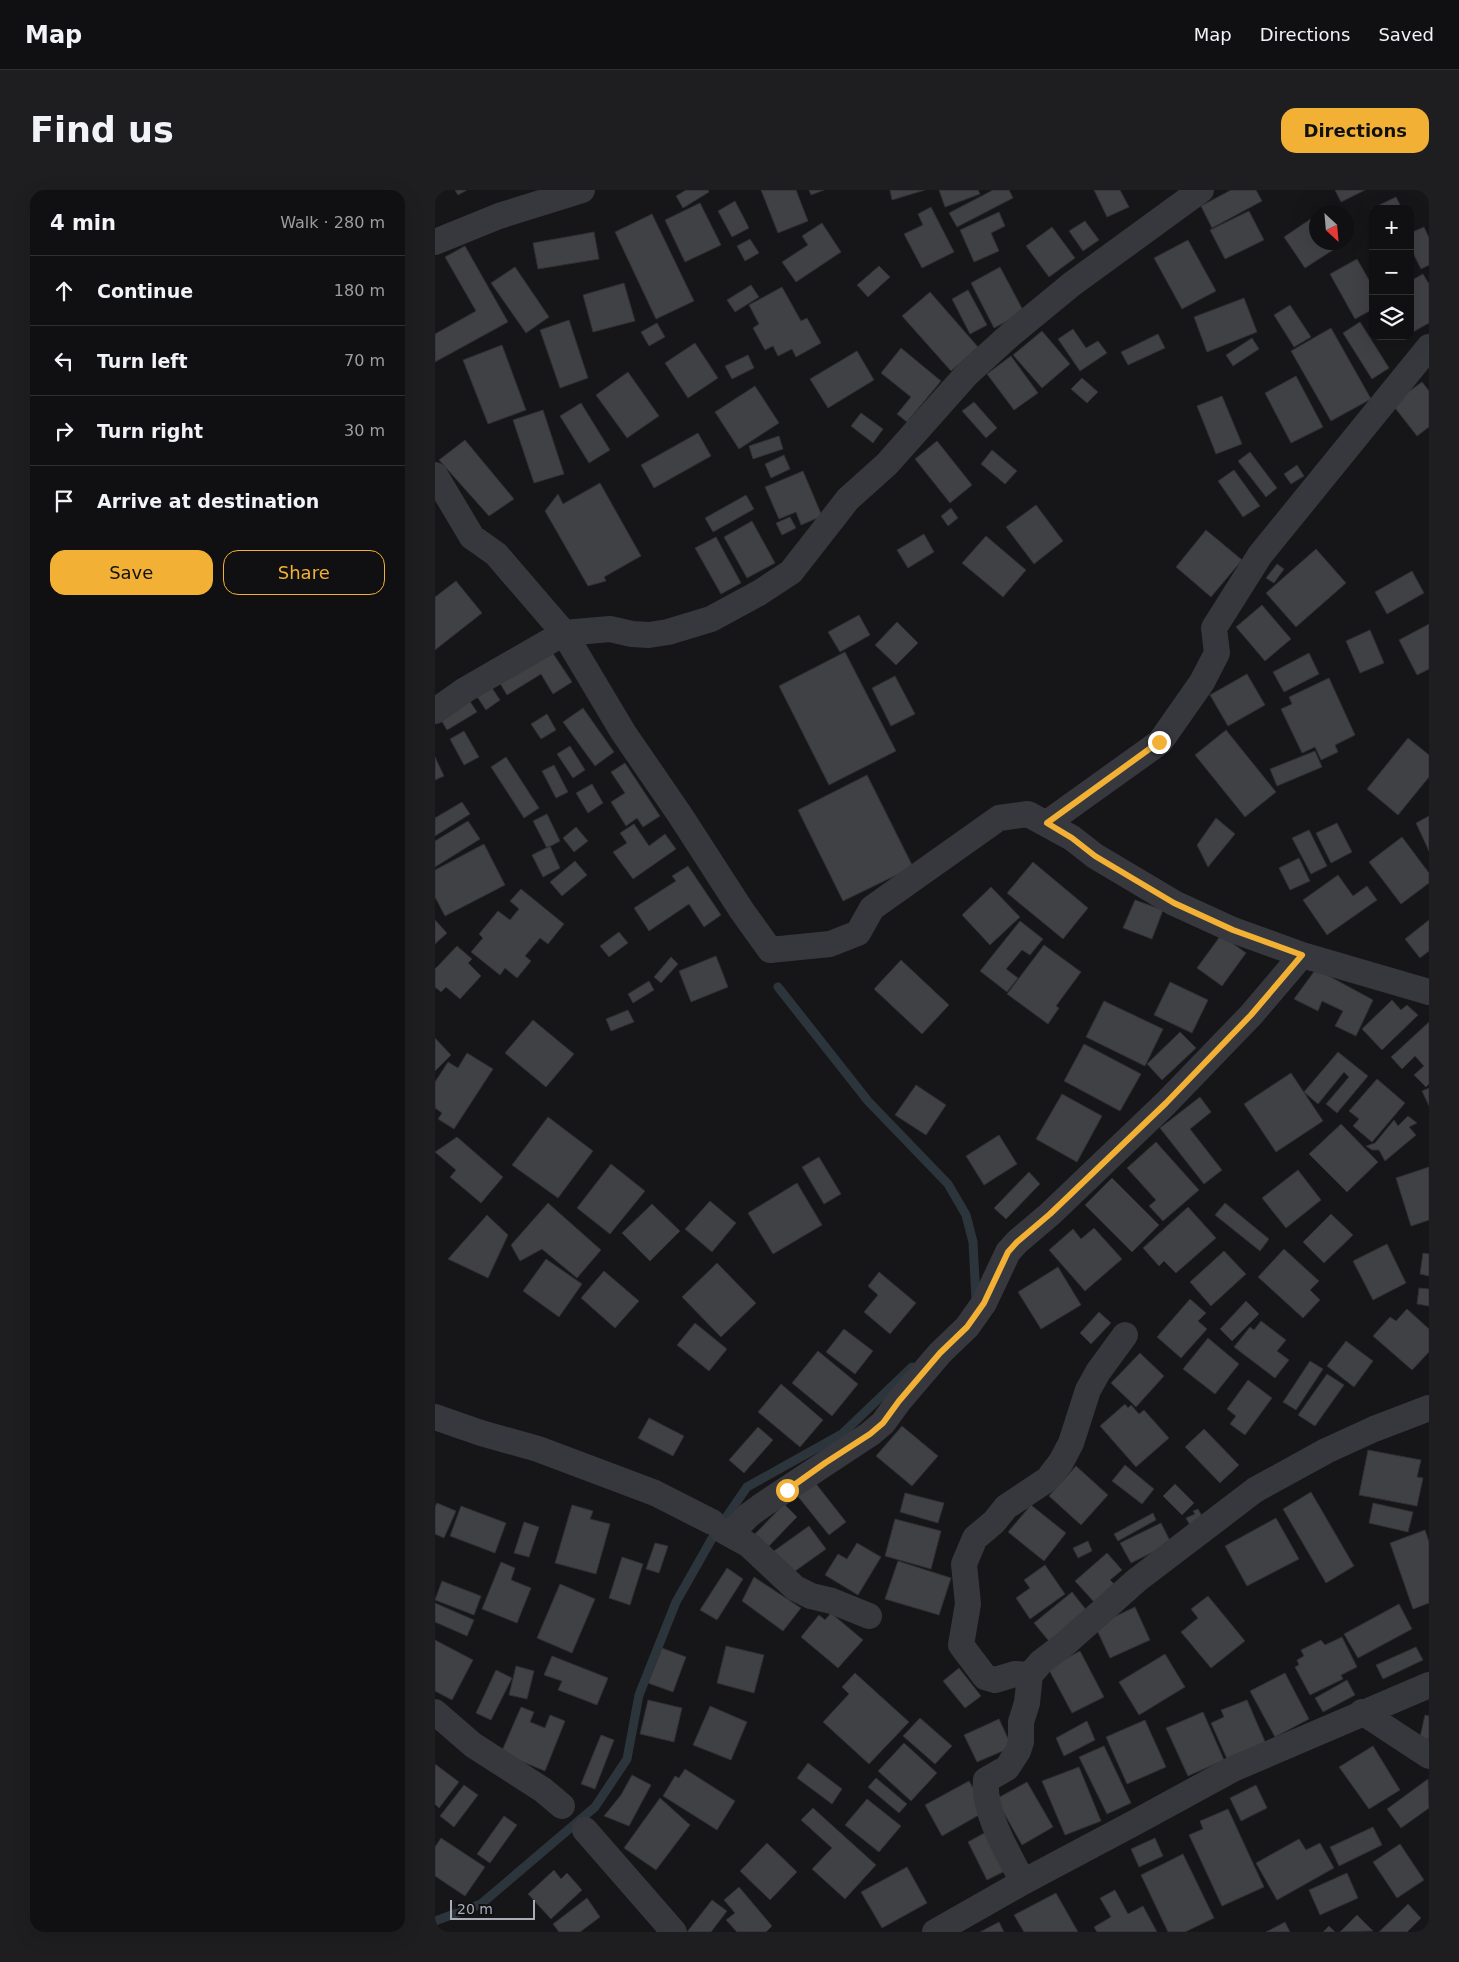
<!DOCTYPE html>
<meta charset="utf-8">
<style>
:root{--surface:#101012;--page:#1e1e20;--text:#f1f3f6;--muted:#9c9d9f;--line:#303032;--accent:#f2b134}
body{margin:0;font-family:"DejaVu Sans",sans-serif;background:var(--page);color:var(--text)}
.controls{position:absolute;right:15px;top:15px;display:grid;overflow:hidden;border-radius:10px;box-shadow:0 5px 20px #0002}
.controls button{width:45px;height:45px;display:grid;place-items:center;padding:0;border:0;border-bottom:1px solid var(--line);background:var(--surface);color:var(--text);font:25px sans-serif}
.compass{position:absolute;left:874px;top:15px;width:45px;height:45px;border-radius:50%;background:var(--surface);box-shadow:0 5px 20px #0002;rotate:154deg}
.scale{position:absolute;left:15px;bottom:12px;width:85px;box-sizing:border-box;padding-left:5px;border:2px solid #a8adb8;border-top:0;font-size:14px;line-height:18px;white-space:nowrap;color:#a8adb8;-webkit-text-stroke:4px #111113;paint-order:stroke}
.stop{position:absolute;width:15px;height:15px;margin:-11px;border:4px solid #f2b134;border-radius:50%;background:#fff}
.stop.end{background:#f2b134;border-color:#fff;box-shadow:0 1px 5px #0008}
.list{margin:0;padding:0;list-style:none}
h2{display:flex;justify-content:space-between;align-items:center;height:65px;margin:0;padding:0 20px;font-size:21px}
h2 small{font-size:16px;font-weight:400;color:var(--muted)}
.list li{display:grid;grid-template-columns:32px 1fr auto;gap:15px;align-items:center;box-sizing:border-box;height:70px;padding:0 20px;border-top:1px solid var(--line)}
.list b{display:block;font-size:19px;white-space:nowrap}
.list em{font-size:16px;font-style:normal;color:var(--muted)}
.actions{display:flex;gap:10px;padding:15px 20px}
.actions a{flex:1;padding:11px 0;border:1px solid var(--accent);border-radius:15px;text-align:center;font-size:18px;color:var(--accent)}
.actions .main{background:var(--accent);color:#111}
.icon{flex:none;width:28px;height:28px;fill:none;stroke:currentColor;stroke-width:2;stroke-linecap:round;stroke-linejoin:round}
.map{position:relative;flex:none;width:994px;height:1742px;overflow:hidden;border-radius:15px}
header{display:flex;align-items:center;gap:30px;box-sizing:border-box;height:70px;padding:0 25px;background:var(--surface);border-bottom:1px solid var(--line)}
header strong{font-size:24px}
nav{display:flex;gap:28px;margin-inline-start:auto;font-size:18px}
.intro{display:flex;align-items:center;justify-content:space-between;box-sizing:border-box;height:120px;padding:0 30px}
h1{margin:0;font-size:35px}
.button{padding:12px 22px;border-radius:15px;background:var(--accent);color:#111;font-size:18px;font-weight:700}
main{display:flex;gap:30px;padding:0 30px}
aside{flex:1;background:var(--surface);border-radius:15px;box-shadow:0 5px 20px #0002}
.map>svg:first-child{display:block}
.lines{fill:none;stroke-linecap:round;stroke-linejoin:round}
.stream{stroke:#2c353c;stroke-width:9}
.building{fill:#404145;stroke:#303034}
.minor{stroke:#37383d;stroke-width:26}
.route{stroke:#f2b134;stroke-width:6}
</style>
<header>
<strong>Map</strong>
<nav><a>Map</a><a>Directions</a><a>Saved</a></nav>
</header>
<div class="intro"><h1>Find us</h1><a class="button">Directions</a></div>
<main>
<aside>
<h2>4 min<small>Walk · 280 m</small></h2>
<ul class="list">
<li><svg class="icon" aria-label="ahead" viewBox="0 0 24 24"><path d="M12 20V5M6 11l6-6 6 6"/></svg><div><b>Continue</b></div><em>180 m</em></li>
<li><svg class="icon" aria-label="left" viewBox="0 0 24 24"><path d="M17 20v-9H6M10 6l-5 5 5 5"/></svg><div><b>Turn left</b></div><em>70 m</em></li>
<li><svg class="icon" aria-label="right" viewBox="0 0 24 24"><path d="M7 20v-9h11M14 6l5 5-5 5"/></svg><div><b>Turn right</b></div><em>30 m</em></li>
<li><svg class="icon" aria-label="arrive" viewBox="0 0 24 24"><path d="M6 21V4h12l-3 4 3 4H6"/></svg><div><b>Arrive at destination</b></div></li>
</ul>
<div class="actions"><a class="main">Save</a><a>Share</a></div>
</aside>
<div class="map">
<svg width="994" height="1742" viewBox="0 0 994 1742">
<rect width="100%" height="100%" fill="#161618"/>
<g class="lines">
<path class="stream" d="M343 797 433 911 513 994 531 1025 538 1052 541 1110
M0 1731 46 1714 160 1617 192 1569 204 1505 241 1412 279 1345 312 1297 407 1244 477 1177"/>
</g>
<path class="building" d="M20 0H32L23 5Z
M251 0H273L274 2 248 18 241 6Z
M326 0H361L373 31 343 43Z
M374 0H389L376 5Z
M455 0H490L457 10Z
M504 0H543L545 4 510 17Z
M558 0H574L578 8 522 37 514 23Z
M659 0H685L694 17 672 27Z
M796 0H821L827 11 777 38 766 16Z
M900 0H930L906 12Z
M961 7 967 19H938V22L936 19Z
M300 11 314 38 297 47 283 21Z
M265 13 286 55 250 72 230 30Z
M496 17 519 62 487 78 469 44 488 35 483 24Z
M814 21 829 50 790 69 775 40Z
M564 22 570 36 556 43 564 61 539 72 525 40Z
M217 24 259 111 221 129 180 42Z
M880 26 882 28V52H897L901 58 870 78 849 47Z
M650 31 664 50 648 61 634 41Z
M387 33 406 62 361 92 347 72 373 55 367 46Z
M617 37 640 68 614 87 591 56Z
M989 37 994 48V75L986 79 975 57V43Z
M159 42 164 69 103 79 98 53Z
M315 49 324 63 310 71 302 56Z
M753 50 781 101 747 119 719 68Z
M30 56 73 132 0 172V144L41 121 10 67Z
M922 69 938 97V119L920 129 895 84Z
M444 76 455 87 433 107 422 95Z
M80 77 114 127 91 143 56 93Z
M565 77 589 122 559 138 536 93Z
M988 84 994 94V133L978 142 975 137V91Z
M189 93 200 131 158 142 148 105Z
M316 95 324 107 300 122 292 110Z
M347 97 366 131 372 128 386 153 361 167 357 159 343 166 338 156 330 160 318 138 324 134 314 115Z
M533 100 552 135 535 144 517 109Z
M495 102 543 157 516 181 467 126Z
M809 108 822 142 772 162 759 127Z
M855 115 876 147 859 157 839 125Z
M134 130 153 188 125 198 105 140Z
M925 132 954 178 937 189 908 143Z
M222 133 230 147 214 156 206 142Z
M896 138 936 209 896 231 856 161Z
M638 139 651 158 663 151 672 163 645 181 623 149Z
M607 141 635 174 607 198 578 165Z
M723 144 730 158 693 175 686 162Z
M817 148 824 159 798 176 791 165Z
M260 153 283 188 253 208 230 173Z
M67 155 91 220 53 234 28 170Z
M466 158 506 191 472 232 462 224 476 207 446 183Z
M422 161 439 190 393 218 375 189Z
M313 165 319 178 297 189 290 176Z
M576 166 603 203 579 220 552 184Z
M193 182 224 226 192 248 161 205Z
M861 186 888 237 856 253 830 203Z
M647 188 663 202 652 213 636 199Z
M987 192 994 201V237L982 246 957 214Z
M320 196 344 233 304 259 280 222Z
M787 206 807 254 781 264 762 216Z
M539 212 562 238 551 248 527 221Z
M146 213 175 260 154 273 125 226Z
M108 220 129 284 99 293 78 230Z
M426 223 448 239 438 253 416 236Z
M263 243 276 266 219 298 206 275Z
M344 246 348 259 318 269 314 256Z
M30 250 79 309 54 326 4 270Z
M502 251 537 295 515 313 480 269Z
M557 260 582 281 570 294 546 274Z
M815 262 842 298 831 307 803 271Z
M349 265 355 279 336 288 330 274Z
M862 275 869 286 856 294 849 284Z
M799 280 825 316 808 327 783 291Z
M368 281 387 326 366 335 361 322 344 329 330 297Z
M165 293 206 366 169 387 171 391 153 396 110 321 123 304 128 314Z
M311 305 319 319 278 342 270 328Z
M601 315 628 351 599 374 571 337Z
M516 318 523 328 513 336 506 326Z
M355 327 361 338 347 345 341 333Z
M317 331 340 373 312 388 289 347Z
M771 340 807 370 776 407 741 377Z
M489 344 499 362 473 378 462 360Z
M551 346 591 380 568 407 527 373Z
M281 347 306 393 286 404 260 358Z
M881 359 911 393 861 437 831 403Z
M842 374 849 379 839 393 831 388Z
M977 381 989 403 952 424 940 402Z
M21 391 47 423 0 460V407Z
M827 415 856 449 830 471 801 437Z
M424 425 435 445 405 462 393 442Z
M462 432 483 453 461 475 440 455Z
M994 434V479L982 485 964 450Z
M935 440 949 473 925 483 911 451Z
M113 456 137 492 118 504 106 484 72 505 63 490Z
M410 462 461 561 394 595 344 496Z
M874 463 884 484 849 502 838 482Z
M812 484 830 515 793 536 775 505Z
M460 486 480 524 456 536 437 498Z
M894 488 920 545 900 555 903 562 886 570 880 557 867 563 846 519 857 514 854 507Z
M55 495 65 510 51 520 41 505Z
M34 510 42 522 12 540 5 528Z
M148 518 179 562 160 576 128 532Z
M112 524 121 540 106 549 96 534Z
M791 540 841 602 810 627 760 565Z
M29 541 44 567 29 575 15 549Z
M973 548 994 565V587L963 625 932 599Z
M135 556 150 580 138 588 122 564Z
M880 561 887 577 842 596 835 579Z
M0 567 9 586 0 590Z
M71 567 104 618 89 628 56 577Z
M190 573 225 626 208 637 202 628 191 636 176 612 190 603 176 582Z
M119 575 133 602 121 608 107 581Z
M432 585 478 677 408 711 363 620Z
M157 594 168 613 153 623 141 603Z
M27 612 35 624 0 646V628Z
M112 624 125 651 112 658 98 631Z
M994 626V661L981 633Z
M781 628 800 644 773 677 762 655Z
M33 631 45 649 0 677V651Z
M902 633 917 662 896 673 881 643Z
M199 634 214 656 230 644 241 659 198 689 178 662 192 653 185 643Z
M141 637 153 651 139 662 128 648Z
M874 640 892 676 876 684 857 648Z
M967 647 994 683V693L966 714 934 672Z
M49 654 70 695 10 726 0 707V680Z
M115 656 125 678 108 687 97 665Z
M864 668 875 691 855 700 844 678Z
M140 671 152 685 127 706 115 692Z
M598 672 653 718 628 749 572 703Z
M253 676 286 725 269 737 254 714 214 741 199 718 241 691 237 686Z
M903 685 918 706 932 696 942 710 892 745 868 710Z
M556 697 585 727 555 755 527 725Z
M86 699 129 734 113 754 105 748 90 766 96 771 82 788 70 778 65 785 36 762 48 748 44 744 63 721 75 730 84 719 75 711Z
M700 710 728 720 717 749 688 738Z
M0 730 12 743 0 754Z
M994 730V761L985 768 970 749Z
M585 731 608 749 595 765 587 760 571 779 583 788 572 802 545 781Z
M184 742 193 753 174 767 165 756Z
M786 745 811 763 787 796 762 778Z
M609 755 646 782 621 816 624 818 613 834 572 804Z
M22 756 37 769 33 773 46 786 25 809 11 797 6 802 0 797V779Z
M281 766 293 797 256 812 244 781Z
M236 767 243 774 226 793 219 787Z
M466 770 514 815 487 844 439 799Z
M881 779 938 810 921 846 900 836 908 821 887 811 883 821 859 809Z
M214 791 219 800 198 813 193 804Z
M735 792 773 810 757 843 719 825Z
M957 810 966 820 972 815 983 825 947 860 927 839Z
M669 811 728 839 710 876 651 847Z
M193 820 199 832 176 841 171 829Z
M98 830 139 864 111 897 70 863Z
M994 832V894L991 897 979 885 989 876 980 866 967 879 956 867Z
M745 842 761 858 727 890 712 874Z
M0 848 16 865 0 881Z
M649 854 706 884 685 921 629 891Z
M903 862 933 886 902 923 891 914 914 887 909 882 883 914 869 902Z
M32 863 58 879 19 939 3 929 7 923 0 918V892L13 872 23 878Z
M856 883 888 931 841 962 809 914Z
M942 889 970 913 937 952 918 936 924 929 914 921Z
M481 895 511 915 491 945 460 925Z
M994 898V916L987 901Z
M627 904 667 926 642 972 601 949Z
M765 907 776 922 755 939 787 980 769 994 725 938Z
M973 926 982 933 974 937 981 945 950 971 944 960H937L931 956 940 953 959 930 963 936Z
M113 927 158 961 123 1008 77 975Z
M906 934 943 972 912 1002 874 964Z
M564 945 582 974 549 995 531 966Z
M22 947 68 987 46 1013 15 987 21 980 0 962Z
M721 952 764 1000 728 1031 714 1016 721 1010 692 978Z
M384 967 406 1004 389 1014 367 977Z
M176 974 210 1001 175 1044 142 1018Z
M994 977V1030L976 1036 961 988Z
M863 980 886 1010 851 1038 827 1008Z
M594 982 605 994 571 1029 559 1018Z
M677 988 724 1035 697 1062 650 1015Z
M362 993 387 1035 338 1064 313 1023Z
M275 1011 301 1033 277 1062 250 1039Z
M113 1013 166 1060 142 1088 107 1059 85 1071 76 1055Z
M790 1013 834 1049 825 1061 780 1025Z
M217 1014 245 1041 215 1071 187 1043Z
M753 1017 781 1048 741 1083 729 1071 724 1076 708 1058Z
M896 1024 918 1045 889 1073 868 1052Z
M52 1025 73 1045 53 1088 13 1069Z
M659 1038 687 1069 650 1101 614 1060 638 1039 646 1049Z
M952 1054 971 1093 938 1110 918 1071Z
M849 1059 884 1091 875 1100 885 1110 868 1128 823 1087Z
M789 1061 811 1084 776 1116 755 1092Z
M988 1063 994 1064V1086L985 1084Z
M111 1069 147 1094 124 1127 88 1101Z
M282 1073 321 1113 286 1147 247 1107Z
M623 1077 646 1115 606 1139 583 1102Z
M169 1081 204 1111 180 1138 146 1108Z
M444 1082 481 1113 455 1144 429 1122 443 1105 433 1096Z
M984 1098 994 1099V1116L982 1114Z
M755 1109 771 1123 763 1131 772 1139 746 1168 722 1147Z
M811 1111 824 1124 797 1151 785 1139Z
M972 1119 994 1139V1162L977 1180 938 1146 955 1127 961 1131Z
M664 1122 676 1133 656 1154 645 1143Z
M826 1131 851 1150 842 1161 854 1170 840 1188 799 1157 815 1137 819 1140Z
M260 1133 292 1159 274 1181 242 1155Z
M409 1139 438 1161 420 1184 391 1162Z
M773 1148 804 1174 780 1204 748 1179Z
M911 1151 938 1171 919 1197 892 1176Z
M383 1161 423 1194 397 1226 357 1193Z
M705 1163 729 1186 701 1217 676 1193Z
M875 1171 888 1179 861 1220 848 1212Z
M892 1184 909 1195 880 1236 863 1225Z
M813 1190 837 1208 810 1245 795 1234 801 1226 792 1219Z
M346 1194 388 1230 365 1257 323 1222Z
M690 1214 693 1218 696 1215 704 1224 709 1220 734 1248 701 1277 665 1236Z
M214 1228 249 1246 238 1266 203 1248Z
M467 1236 503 1266 477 1296 441 1266Z
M323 1237 338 1250 309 1283 294 1270Z
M769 1239 804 1275 785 1293 750 1257Z
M933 1260 986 1270 982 1287 988 1288 982 1316 924 1305Z
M690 1275 719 1299 707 1314 677 1291Z
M641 1276 673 1305 646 1335 614 1306Z
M378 1290 411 1332 394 1345 361 1304Z
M740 1294 759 1313 747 1325 728 1306Z
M876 1302 919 1376 891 1393 848 1319Z
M470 1303 509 1313 503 1333 465 1322Z
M2 1313 21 1321 9 1348 0 1344V1317Z
M938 1313 978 1322 973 1342 934 1333Z
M349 1314 362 1327 332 1358 319 1345Z
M137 1315 158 1321 155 1329 175 1334 161 1384 120 1373Z
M596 1315 631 1343 609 1371 573 1342Z
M26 1316 71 1333 60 1363 15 1346Z
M763 1319 767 1326 757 1339 751 1328 760 1324 758 1321Z
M718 1323 721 1330 683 1351 679 1344Z
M841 1328 864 1369 812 1396 790 1356Z
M460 1329 506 1341 496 1379 450 1366Z
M89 1332 104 1337 94 1367 79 1363Z
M726 1333 736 1353 696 1373 685 1353Z
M374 1336 391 1359 356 1384 339 1361Z
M990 1340 994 1352V1413L978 1419 955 1353Z
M653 1351 657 1361 643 1368 638 1358Z
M220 1353 233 1356 224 1383 211 1379Z
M422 1353 446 1367 423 1405 390 1385 403 1364 412 1369Z
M672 1363 687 1380 675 1390 680 1395 660 1413 640 1391Z
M187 1367 208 1374 195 1415 174 1408Z
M463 1371 516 1388 504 1425 450 1409Z
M66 1372 80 1378 76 1390 96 1398 82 1433 47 1419Z
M610 1375 630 1404 595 1429 581 1408 595 1398 589 1390Z
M292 1378 308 1389 282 1430 265 1420Z
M319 1387 366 1418 348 1441 307 1411Z
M7 1391 46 1406 39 1425 0 1410Z
M125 1394 160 1409 137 1463 102 1448Z
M637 1402 656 1426 618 1456 599 1433Z
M773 1406 810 1451 776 1478 746 1442 763 1428 756 1419Z
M0 1413 39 1430 32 1446 0 1432Z
M964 1414 977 1439 923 1468 909 1444Z
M700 1417 715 1450 675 1468 660 1436Z
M396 1423 428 1450 403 1478 366 1447 384 1425 390 1430Z
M907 1447 922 1477 906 1485 908 1489 875 1505 860 1477 864 1475 862 1470 869 1466 866 1460 886 1450 890 1455Z
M0 1450 38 1470 17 1510 0 1501Z
M291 1456 329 1465 319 1503 282 1493Z
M981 1457 988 1470 948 1489 941 1475Z
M227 1458 251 1467 238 1502 213 1493Z
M645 1461 669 1507 637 1523 613 1478Z
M730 1464 750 1497 704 1525 684 1492Z
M117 1466 173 1488 162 1515 123 1500 127 1491 109 1485Z
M81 1476 99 1481 92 1509 74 1505Z
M524 1478 546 1506 530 1518 508 1491Z
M61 1480 77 1488 56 1530 41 1523Z
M420 1483 474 1532 434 1574 388 1532 414 1504 407 1497Z
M850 1483 874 1529 840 1547 815 1501Z
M912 1490 920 1505 888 1522 880 1508Z
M213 1510 247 1518 239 1552 205 1544Z
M812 1510 831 1554 793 1571 776 1533 789 1527 786 1520Z
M275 1516 312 1532 296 1570 258 1555Z
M86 1517 99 1522 95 1532 110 1538 115 1525 130 1531 110 1581 66 1563Z
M768 1522 789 1570 753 1586 731 1538Z
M990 1525 994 1526V1550L985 1547Z
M485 1528 517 1556 500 1574 468 1546Z
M564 1529 577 1557 542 1572 529 1545Z
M710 1530 731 1577 692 1594 671 1547Z
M652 1531 660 1550 629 1566 621 1548Z
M166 1545 179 1550 160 1599 146 1594Z
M469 1553 502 1583 476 1611 443 1581Z
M669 1556 696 1613 672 1624 644 1567Z
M938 1556 965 1600 934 1619 904 1577Z
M373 1573 407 1599 397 1614 362 1588Z
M0 1574 24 1592 4 1618 0 1614Z
M644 1577 666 1631 630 1645 607 1591Z
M250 1579 300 1611 282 1640 228 1606 240 1586 244 1588Z
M197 1585 216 1595 194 1636 169 1626 186 1605Z
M441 1588 472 1614 464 1623 433 1597Z
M993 1589 994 1618 966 1638 952 1619Z
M534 1591 551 1621 507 1646 490 1615Z
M592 1592 618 1637 587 1655 561 1609Z
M29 1595 43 1605 19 1637 5 1626Z
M821 1595 832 1618 806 1631 795 1608Z
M225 1608 255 1635 221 1680 189 1658Z
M432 1609 466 1636 444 1662 410 1635Z
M378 1618 441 1675 410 1709 377 1679 397 1658 366 1630Z
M793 1619 829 1697 787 1716 754 1645 768 1639 765 1631Z
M69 1626 82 1635 55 1673 42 1664Z
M938 1637 947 1655 904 1676 895 1657Z
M553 1641 572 1680 552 1690 533 1652Z
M6 1648 50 1677 30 1706 0 1686V1657Z
M720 1648 728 1666 704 1677 696 1659Z
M864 1649 871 1660 885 1653 899 1678 842 1710 821 1673Z
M332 1653 362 1682 335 1710 305 1681Z
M965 1654 989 1690 962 1708 938 1672Z
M748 1664 779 1728 750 1742H733L706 1685Z
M472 1677 492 1713 447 1738 426 1702Z
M119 1680 126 1689 132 1683 147 1700 116 1729 93 1704Z
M912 1683 923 1708 885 1725 874 1700Z
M304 1697 337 1736 331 1742H302L291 1730 300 1723 289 1710Z
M680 1700 693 1724 708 1716 722 1742H662L659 1737 676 1727 665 1708Z
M621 1703 643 1742H589L579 1725Z
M152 1708 165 1727 145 1742H124L118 1734Z
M277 1710 292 1721 276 1742H252Z
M973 1714 986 1728 972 1742H944Z
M922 1725 938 1741 905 1742Z
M564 1732 569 1742H545Z
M850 1732 855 1742H831Z
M894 1736 900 1742H888Z"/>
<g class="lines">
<path class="minor" d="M0 52 64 26 147 0
M0 285 37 347 61 364 129 443 188 542 245 625 307 721 335 760 395 754 423 743 437 718 564 628 593 624 637 648 660 666 739 713 798 740 867 765 994 802
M0 521 30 500 129 443 175 439 197 444 214 445 233 442 276 429 324 403 356 382 413 309 452 274 532 184 575 145 637 94 766 0
M612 633 725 552 767 492 782 463 779 438 825 365 994 157
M0 1227 46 1243 103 1259 220 1303 277 1332
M287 1340 314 1355 360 1398 376 1406 397 1411 434 1426
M295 1344 314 1325 329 1314 435 1244 448 1233 464 1211 505 1163 532 1137 549 1113 573 1062 582 1052 615 1024 731 913 816 825 867 765
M595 1485 580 1484 560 1490 550 1487 526 1455 533 1414 529 1374 540 1348 559 1332 571 1317 613 1289 626 1272 636 1253 653 1200 663 1182 690 1145
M0 1522 38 1555 108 1600 127 1616
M927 1522 994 1566
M150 1640 239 1742
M588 1692C573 1663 548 1623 551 1590L572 1578 583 1561 586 1552V1532L592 1513 595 1485 606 1472 631 1453 702 1390 820 1300 891 1261 939 1239 994 1218
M500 1742 588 1692 699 1633 798 1579 994 1495"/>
</g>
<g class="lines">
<path class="route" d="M352 1300 390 1273 435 1244 448 1233 464 1211 505 1163 532 1137 549 1113 573 1062 582 1052 615 1024 731 913 816 825 867 765 798 740 739 713 660 666 637 648 612 633 724 552"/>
</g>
</svg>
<div class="controls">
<button>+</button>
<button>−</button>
<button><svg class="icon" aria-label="layers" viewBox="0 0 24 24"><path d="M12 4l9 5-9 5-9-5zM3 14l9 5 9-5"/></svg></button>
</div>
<svg class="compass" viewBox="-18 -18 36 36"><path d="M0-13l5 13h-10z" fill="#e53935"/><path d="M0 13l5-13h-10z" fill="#9c9d9f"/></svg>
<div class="scale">20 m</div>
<div class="stop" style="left:352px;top:1300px"></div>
<div class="stop end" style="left:724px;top:552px"></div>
</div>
</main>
